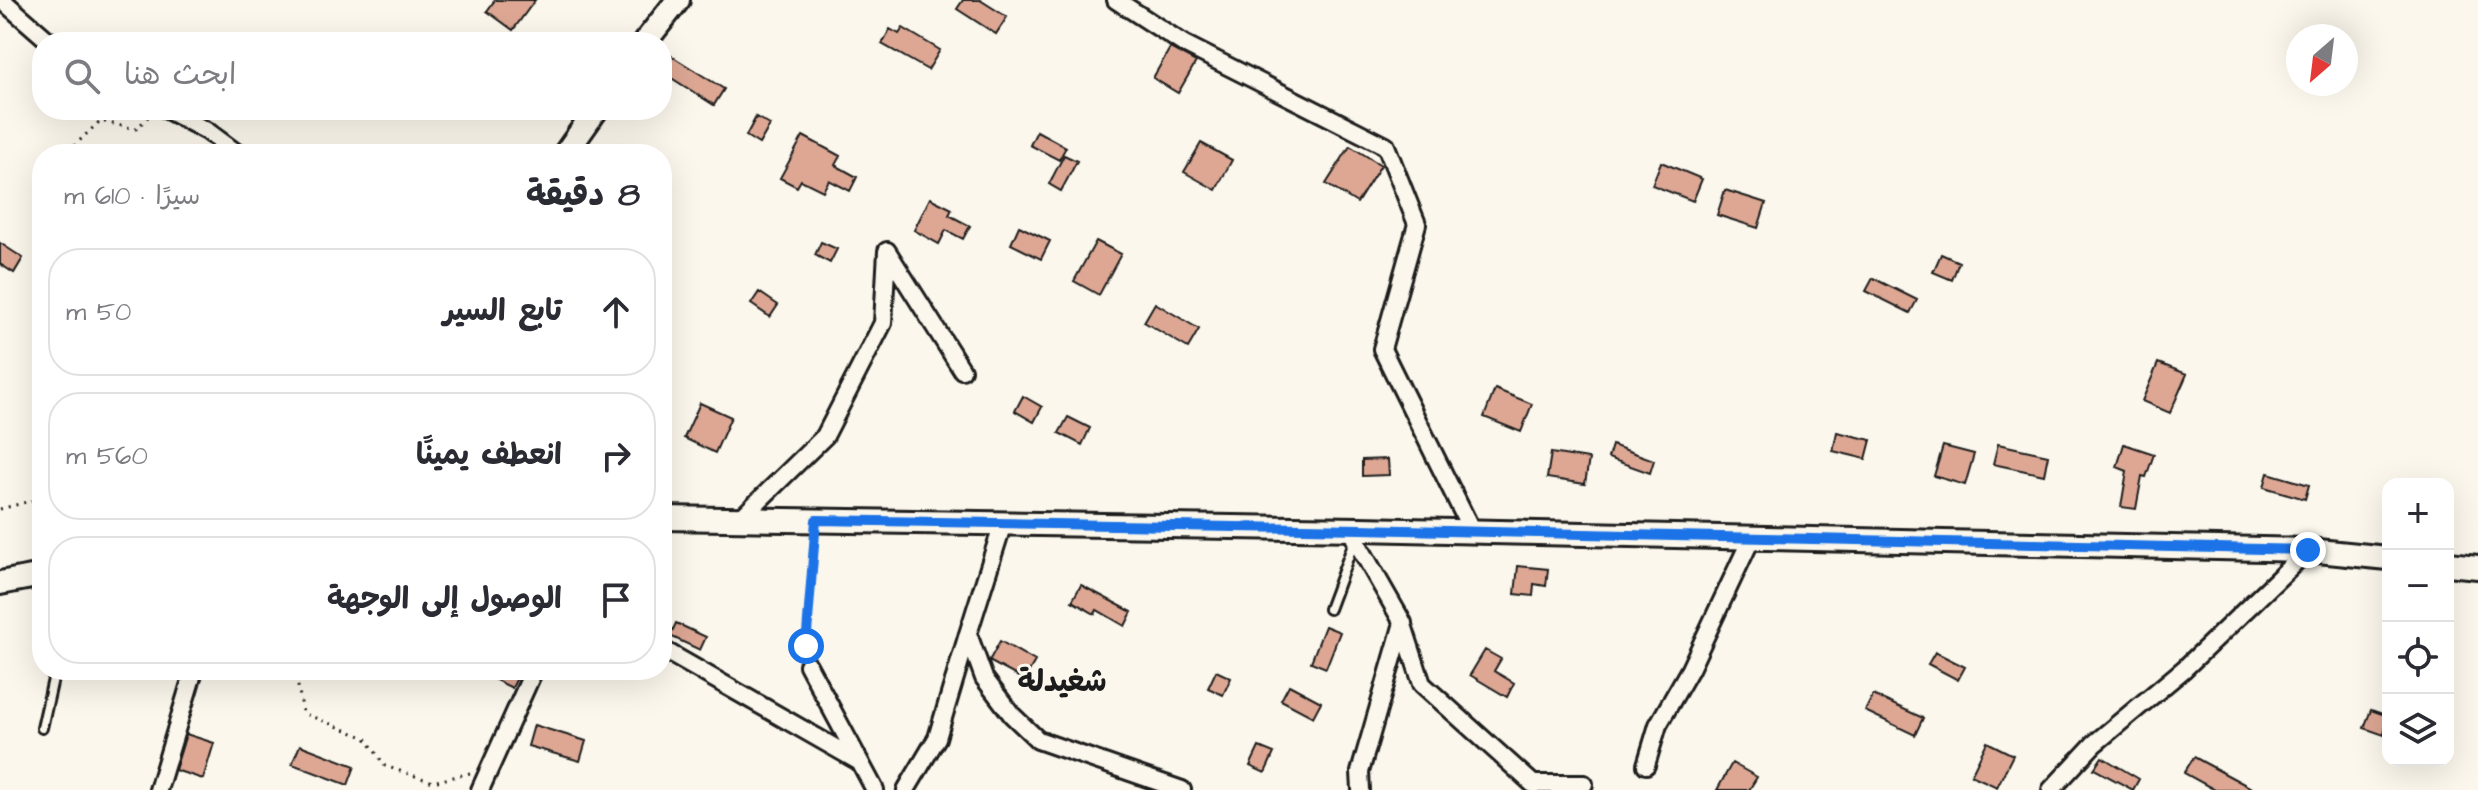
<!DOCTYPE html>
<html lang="ar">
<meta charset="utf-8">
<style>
:root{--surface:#fff;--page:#f2f2f3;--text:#2b2b33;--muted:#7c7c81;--line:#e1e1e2}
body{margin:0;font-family:"Architects Daughter","Playpen Sans Arabic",sans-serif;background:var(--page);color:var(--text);direction:rtl}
.controls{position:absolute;right:24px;bottom:24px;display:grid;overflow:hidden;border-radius:16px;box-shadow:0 8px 32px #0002}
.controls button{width:72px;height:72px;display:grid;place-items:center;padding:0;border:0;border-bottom:2px solid var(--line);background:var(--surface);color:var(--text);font:40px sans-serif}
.compass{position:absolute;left:2286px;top:24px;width:72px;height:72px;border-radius:50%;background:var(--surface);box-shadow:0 8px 32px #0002;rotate:208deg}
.stop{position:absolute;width:24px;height:24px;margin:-18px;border:6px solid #1a73e8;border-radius:50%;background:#fff}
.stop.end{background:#1a73e8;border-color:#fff;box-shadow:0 2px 8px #0008}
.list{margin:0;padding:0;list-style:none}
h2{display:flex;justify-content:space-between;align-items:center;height:104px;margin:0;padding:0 32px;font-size:34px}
h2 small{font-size:26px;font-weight:400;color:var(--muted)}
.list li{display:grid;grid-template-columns:52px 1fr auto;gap:24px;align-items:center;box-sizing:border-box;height:128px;margin:0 16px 16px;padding:0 16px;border:2px solid var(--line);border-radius:32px}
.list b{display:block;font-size:30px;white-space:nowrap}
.list em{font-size:26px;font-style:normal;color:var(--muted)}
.icon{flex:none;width:44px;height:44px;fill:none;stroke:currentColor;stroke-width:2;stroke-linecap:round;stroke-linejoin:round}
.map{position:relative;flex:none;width:2478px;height:790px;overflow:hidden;direction:ltr}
.search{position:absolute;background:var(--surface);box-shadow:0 8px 32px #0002;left:32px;top:32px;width:640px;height:88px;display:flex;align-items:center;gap:20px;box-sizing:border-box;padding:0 28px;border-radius:32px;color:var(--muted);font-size:30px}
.panel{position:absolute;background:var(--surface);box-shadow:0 8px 32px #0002;left:32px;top:144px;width:640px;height:536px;border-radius:32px;direction:rtl}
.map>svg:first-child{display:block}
.building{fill:#dda794;stroke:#1c1c1c;stroke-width:2}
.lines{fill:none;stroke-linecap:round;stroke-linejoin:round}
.lane-casing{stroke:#1c1c1c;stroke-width:14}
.street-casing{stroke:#1c1c1c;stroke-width:22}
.secondary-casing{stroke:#1c1c1c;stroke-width:28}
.path{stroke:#1c1c1c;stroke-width:3;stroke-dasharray:2 6;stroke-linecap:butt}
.lane{stroke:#fbf7ec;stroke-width:8}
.street{stroke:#fbf7ec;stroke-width:16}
.secondary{stroke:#fbf7ec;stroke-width:22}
.route{stroke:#1a73e8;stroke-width:10}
.labels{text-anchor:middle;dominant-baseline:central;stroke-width:6;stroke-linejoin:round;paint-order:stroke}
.quarter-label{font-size:30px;font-weight:bold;fill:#1c1c1c;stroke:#fbf7ec}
</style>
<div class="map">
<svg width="2478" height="790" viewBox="0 0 2478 790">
<rect width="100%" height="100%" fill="#fbf7ec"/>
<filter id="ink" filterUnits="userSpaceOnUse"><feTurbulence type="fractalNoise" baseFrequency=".0125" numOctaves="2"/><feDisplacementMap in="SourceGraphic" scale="16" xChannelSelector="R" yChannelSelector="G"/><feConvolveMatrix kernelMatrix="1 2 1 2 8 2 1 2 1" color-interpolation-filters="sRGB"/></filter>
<g filter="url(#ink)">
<path class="building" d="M495 0H535L513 30 487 11Z
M963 0H980L1007 17 996 34 957 9Z
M903 28 940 50 928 70 882 44 890 29 899 34Z
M1170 48 1196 62 1178 93 1153 78Z
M662 50 724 89 714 105 662 72Z
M756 117 770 125 759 144 746 136Z
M1037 131 1066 147 1059 160 1030 145Z
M803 136 840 156 835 165 857 177 850 191 829 180 823 191 801 180 797 187 780 178Z
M1201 143 1232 160 1216 190 1184 172Z
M1350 146 1381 165 1357 203 1326 184Z
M1064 155 1077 161 1061 191 1049 184Z
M1661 162 1702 179 1693 201 1652 185Z
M1725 190 1766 203 1758 228 1717 215Z
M930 198 952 209 949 215 970 226 963 239 946 230 939 244 914 230Z
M1019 226 1050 241 1041 259 1011 244Z
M1096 241 1121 254 1099 295 1074 281Z
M821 242 837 249 830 263 815 255Z
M0 243 23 258 14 273 0 264Z
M1941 254 1959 262 1952 280 1933 272Z
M1873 278 1917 300 1910 313 1866 291Z
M759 292 778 305 770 317 751 304Z
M1155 303 1199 329 1188 348 1144 322Z
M2158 363 2187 374 2170 413 2142 401Z
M1495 389 1532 404 1521 432 1484 417Z
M1023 396 1042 407 1034 422 1015 411Z
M700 403 731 417 715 453 684 438Z
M1068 417 1090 428 1082 445 1059 433Z
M1837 432 1871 440 1866 459 1833 451Z
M1998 444 2048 455 2044 475 1993 464Z
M2124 444 2154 454 2146 477 2142 476 2136 509 2121 507 2127 471 2117 467Z
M1612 445 1654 460 1650 473 1608 458Z
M1943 446 1974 454 1965 485 1934 476Z
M1551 453 1589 459 1585 484 1547 478Z
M1388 459 1389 475 1362 476V460Z
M2268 473 2309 485 2305 499 2264 487Z
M1518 566 1548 569 1546 586 1534 584 1533 596 1515 594Z
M1081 585 1132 612 1125 626 1097 610 1095 614 1072 601Z
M676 623 706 637 700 650 670 636Z
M1325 626 1340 632 1326 668 1311 662Z
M1000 641 1035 661 1024 680 989 661Z
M1485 650 1501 659 1494 671 1514 683 1507 697 1470 675Z
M1935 652 1965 667 1958 680 1928 664Z
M475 670H521L512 688Z
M1216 671 1231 678 1223 695 1208 688Z
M1289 685 1321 702 1313 717 1281 700Z
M1873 695 1923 718 1915 735 1865 711Z
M2371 710 2388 716 2384 735 2364 728Z
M534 725 586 741 580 761 528 746Z
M186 734 214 743 203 779 175 770Z
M1987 742 2013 755 1997 787 1971 775Z
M300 745 355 766 348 785 292 764Z
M1259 747 1274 753 1265 773 1250 766Z
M2102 757 2139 779 2133 790 2094 769Z
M2194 757 2255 790H2215L2184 773Z
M1732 763 1757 777 1749 790H1717Z"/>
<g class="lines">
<g class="lane-casing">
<path id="lane" d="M1329 609 1355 539
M42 728 55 670"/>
</g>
<g class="street-casing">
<path id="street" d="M2 0 50 42
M1116 0 1184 44 1386 146 1417 224 1382 349 1472 531
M167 110 207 131 238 154
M740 519 825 436 883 323 887 251 962 370
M1003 523 968 634 984 678 1012 715 1038 740 1182 790
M1360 529 1355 539 1403 623 1360 772 1361 790
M1403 625 1422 684 1533 784H1584
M662 649 860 762
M808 665 875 790
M1646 765 1658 725 1690 669 1752 537
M158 790 194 670
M480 790 534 670
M906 790 937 738 968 634
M2051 790 2094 744 2184 669 2308 550"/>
</g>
<g class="secondary-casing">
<path id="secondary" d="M645 42 678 0
M565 154 596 110
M662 518 1360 529 2308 550 2388 558
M2448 564 2478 567
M0 583 42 575"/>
</g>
<path class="path" d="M73 154 75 145 100 121 136 129 152 113
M0 509 42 498
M806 648 814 540
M295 670 303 713 366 738 385 766 433 782 470 773"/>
<use href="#lane" class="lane"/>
<use href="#street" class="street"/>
<use href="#secondary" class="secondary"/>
</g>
</g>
<g class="lines" filter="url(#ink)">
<path class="route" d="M806 646 816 520 1360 529 2308 550"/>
</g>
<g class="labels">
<g class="quarter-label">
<text x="1062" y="682">شغيدلة</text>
</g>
</g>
</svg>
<div class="controls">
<button>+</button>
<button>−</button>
<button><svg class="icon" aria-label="locate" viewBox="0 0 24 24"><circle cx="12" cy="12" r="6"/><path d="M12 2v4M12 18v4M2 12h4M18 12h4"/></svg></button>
<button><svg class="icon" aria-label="layers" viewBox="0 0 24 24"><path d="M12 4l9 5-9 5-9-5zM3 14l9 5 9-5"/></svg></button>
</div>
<svg class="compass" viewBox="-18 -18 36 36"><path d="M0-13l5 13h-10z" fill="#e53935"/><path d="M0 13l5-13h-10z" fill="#7c7c81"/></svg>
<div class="stop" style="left:806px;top:646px"></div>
<div class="stop end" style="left:2308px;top:550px"></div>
<div class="search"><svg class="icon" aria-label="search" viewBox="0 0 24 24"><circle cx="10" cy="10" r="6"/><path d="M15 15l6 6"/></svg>ابحث هنا</div>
<section class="panel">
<h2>8 دقيقة<small>سيرًا · 610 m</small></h2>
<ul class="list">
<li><svg class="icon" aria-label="ahead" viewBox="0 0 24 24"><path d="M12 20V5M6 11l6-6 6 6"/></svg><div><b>تابع السير</b></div><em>50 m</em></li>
<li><svg class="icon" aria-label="right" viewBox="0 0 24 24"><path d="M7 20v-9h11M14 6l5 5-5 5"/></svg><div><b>انعطف يمينًا</b></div><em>560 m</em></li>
<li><svg class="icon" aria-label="arrive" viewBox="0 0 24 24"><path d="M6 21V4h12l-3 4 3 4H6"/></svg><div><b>الوصول إلى الوجهة</b></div></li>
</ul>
</section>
</div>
